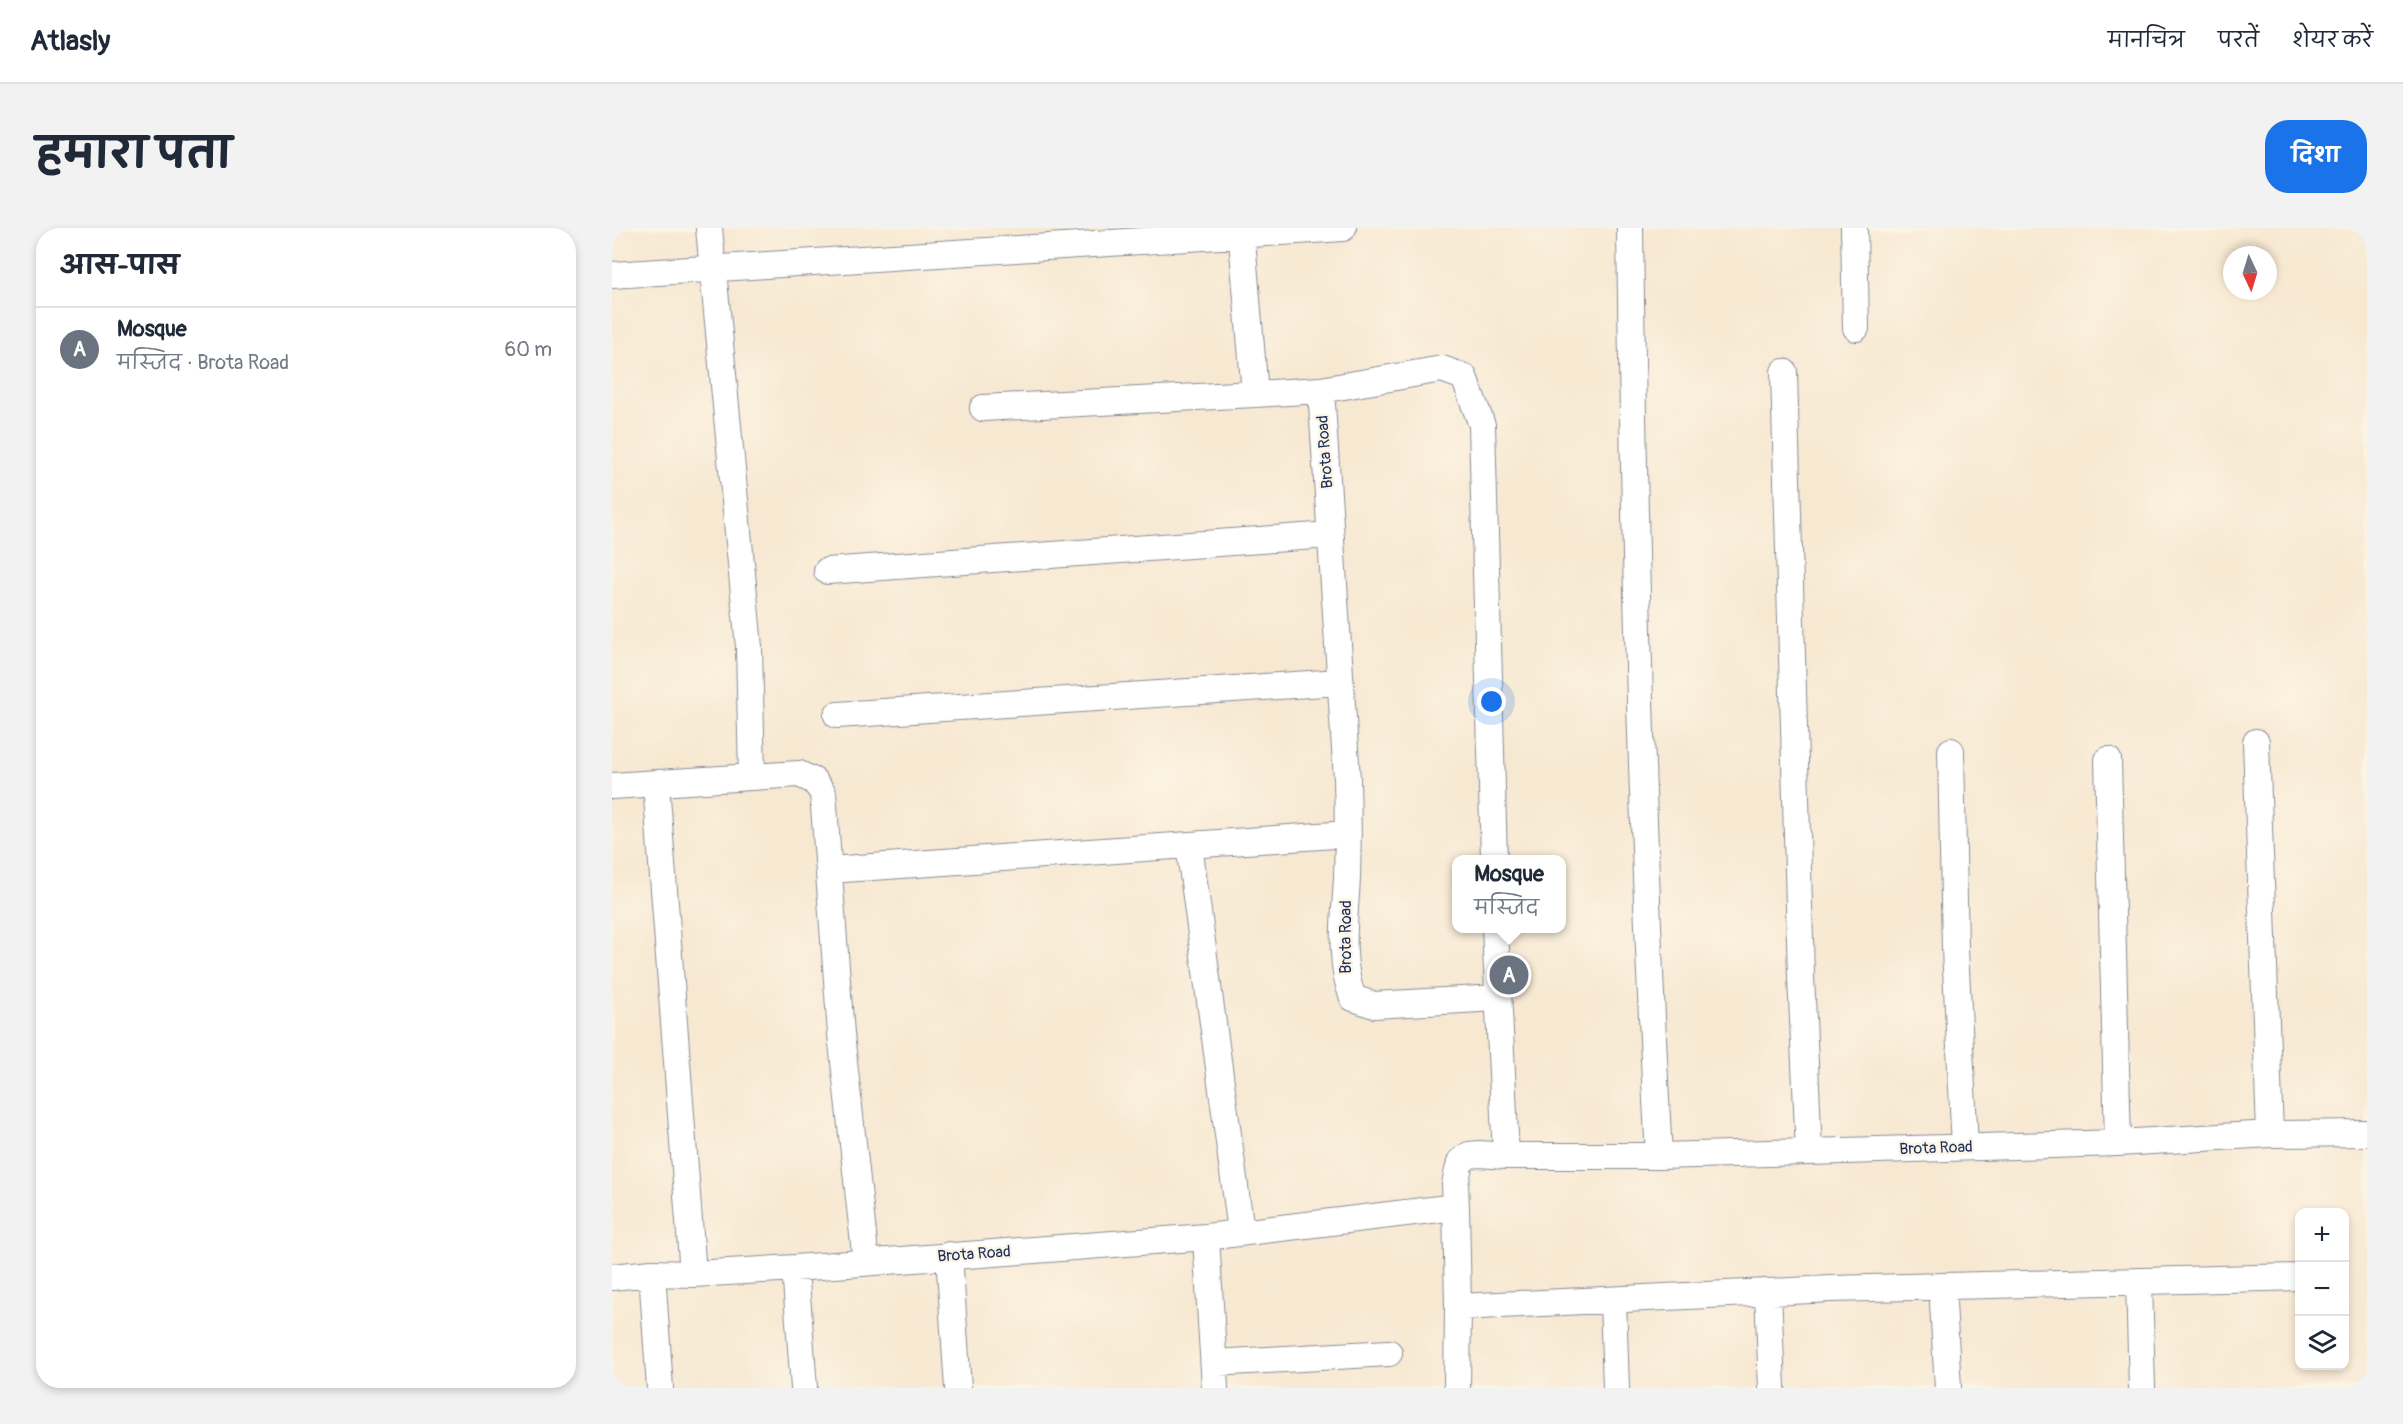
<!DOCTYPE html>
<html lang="hi">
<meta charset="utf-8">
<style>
:root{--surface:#fff;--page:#f2f2f3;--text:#1f2937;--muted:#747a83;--line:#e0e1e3;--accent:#1a73e8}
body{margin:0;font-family:Pangolin,"Playpen Sans Deva",sans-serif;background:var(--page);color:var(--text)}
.controls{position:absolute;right:18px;bottom:18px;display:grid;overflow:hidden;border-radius:12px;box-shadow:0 3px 9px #0003}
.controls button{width:54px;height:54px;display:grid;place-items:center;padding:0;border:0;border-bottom:2px solid var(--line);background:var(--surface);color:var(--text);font:30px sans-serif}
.compass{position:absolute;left:1611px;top:18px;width:54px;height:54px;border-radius:50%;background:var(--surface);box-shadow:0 3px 9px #0003;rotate:176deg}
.you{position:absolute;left:880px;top:474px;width:21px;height:21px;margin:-15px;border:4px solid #fff;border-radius:50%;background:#1a73e8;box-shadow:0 0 0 9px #1a73e833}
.badge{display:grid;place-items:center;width:39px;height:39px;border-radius:50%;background:var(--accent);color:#fff;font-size:20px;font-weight:700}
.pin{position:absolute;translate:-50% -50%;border:3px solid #fff;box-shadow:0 2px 6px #0006}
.popup{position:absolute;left:840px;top:627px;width:114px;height:78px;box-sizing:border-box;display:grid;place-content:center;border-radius:12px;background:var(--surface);filter:drop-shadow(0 2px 4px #0005);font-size:20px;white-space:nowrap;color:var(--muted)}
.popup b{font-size:22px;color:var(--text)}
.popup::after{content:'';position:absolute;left:50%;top:100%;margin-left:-12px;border:12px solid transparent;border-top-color:var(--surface)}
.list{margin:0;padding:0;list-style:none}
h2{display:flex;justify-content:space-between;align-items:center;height:78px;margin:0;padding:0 24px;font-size:26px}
h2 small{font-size:20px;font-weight:400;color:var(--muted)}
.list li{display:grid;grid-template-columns:39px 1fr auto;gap:18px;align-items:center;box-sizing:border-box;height:84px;padding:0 24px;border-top:2px solid var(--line)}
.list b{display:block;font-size:22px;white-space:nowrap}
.list p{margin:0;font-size:20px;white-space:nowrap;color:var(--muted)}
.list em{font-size:20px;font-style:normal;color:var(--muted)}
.icon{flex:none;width:33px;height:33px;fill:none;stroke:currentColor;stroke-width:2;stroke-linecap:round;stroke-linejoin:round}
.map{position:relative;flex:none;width:1755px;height:1160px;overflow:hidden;border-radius:24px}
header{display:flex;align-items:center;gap:36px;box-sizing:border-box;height:84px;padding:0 30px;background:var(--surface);border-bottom:2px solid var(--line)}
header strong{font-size:28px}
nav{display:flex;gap:33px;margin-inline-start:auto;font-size:21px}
.intro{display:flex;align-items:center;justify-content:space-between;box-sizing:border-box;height:144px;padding:0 36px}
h1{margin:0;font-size:42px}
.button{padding:15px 27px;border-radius:24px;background:var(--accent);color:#fff;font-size:21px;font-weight:700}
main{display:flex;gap:36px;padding:0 36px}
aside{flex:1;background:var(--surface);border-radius:24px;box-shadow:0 3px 9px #0003}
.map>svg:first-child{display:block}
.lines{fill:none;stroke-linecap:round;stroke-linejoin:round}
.street-casing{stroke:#898c98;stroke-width:28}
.street{stroke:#fff;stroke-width:26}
.labels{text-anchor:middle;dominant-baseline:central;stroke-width:5;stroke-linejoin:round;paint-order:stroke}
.street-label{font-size:16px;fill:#1b2f5e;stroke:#fcf5e5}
</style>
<header>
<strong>Atlasly</strong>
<nav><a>मानचित्र</a><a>परतें</a><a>शेयर करें</a></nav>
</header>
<div class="intro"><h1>हमारा पता</h1><a class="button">दिशा</a></div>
<main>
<aside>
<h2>आस-पास<small></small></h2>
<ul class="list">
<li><span class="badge" style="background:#6b7280">A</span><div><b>Mosque</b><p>मस्जिद · Brota Road</p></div><em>60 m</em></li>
</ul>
</aside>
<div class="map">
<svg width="1755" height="1160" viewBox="0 0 1755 1160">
<rect width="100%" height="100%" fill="#fcf5e5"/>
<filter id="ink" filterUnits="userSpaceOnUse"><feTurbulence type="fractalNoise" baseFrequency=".0167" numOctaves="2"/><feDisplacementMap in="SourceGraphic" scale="12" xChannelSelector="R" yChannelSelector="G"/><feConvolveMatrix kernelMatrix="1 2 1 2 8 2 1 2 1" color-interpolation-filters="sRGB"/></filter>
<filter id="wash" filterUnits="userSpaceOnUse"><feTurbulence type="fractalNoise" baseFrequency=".008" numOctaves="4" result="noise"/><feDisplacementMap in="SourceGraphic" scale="24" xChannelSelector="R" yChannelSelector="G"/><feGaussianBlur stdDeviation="1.35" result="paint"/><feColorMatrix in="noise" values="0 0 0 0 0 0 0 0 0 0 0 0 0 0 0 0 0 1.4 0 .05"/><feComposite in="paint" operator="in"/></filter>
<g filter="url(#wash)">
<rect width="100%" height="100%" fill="#f7e8d1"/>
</g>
<g filter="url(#ink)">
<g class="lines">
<g class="street-casing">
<path id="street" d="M97 0 137 419 140 549
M629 0 643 166 709 162
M1018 0C1022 309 1030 619 1047 928
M1242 0 1244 100
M0 47 731 0
M1172 144 1189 748 1197 924
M371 180 643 166
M215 343 718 307
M225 487 728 454
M1644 514 1658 906
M1339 523 1343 721 1353 919
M1496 532 1506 915
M44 556 81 1046
M0 558 187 546 202 553 211 565 229 806 254 1034
M577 617 629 1003
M882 632 870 197 852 149 830 141 709 162 735 551C736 584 736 617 735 650 733 690 726 732 741 770L762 777 885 770
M217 642 736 606
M883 700 894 928
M844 979 846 1079 845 1160
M594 1009 603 1160
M337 1027 346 1160
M183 1040 192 1160
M40 1045 48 1160
M0 1049 40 1045 81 1046 183 1040 594 1009 844 979 843 956 848 934 857 927 867 926 894 928H1047L1197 924 1506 915 1658 906 1755 905
M1527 1054 1530 1160
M1330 1058 1336 1160
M1156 1064 1160 1160
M1001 1072 1004 1160
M846 1079 1219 1061 1688 1049
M602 1135 777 1125"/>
</g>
<use href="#street" class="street"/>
</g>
</g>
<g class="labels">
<g class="street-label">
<text transform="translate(713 224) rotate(-94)">Brota Road</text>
<text transform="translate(734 709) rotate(-90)">Brota Road</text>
<text transform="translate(1324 920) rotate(-2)">Brota Road</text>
<text transform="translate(362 1026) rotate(-4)">Brota Road</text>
</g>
</g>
</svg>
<div class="controls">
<button>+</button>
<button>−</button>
<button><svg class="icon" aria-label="layers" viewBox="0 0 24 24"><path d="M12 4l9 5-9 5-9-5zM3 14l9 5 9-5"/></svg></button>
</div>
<svg class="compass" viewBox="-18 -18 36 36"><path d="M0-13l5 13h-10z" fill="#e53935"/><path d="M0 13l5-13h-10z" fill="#747a83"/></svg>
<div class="you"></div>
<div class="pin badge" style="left:897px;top:747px;background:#6b7280">A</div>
<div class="popup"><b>Mosque</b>मस्जिद</div>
</div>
</main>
